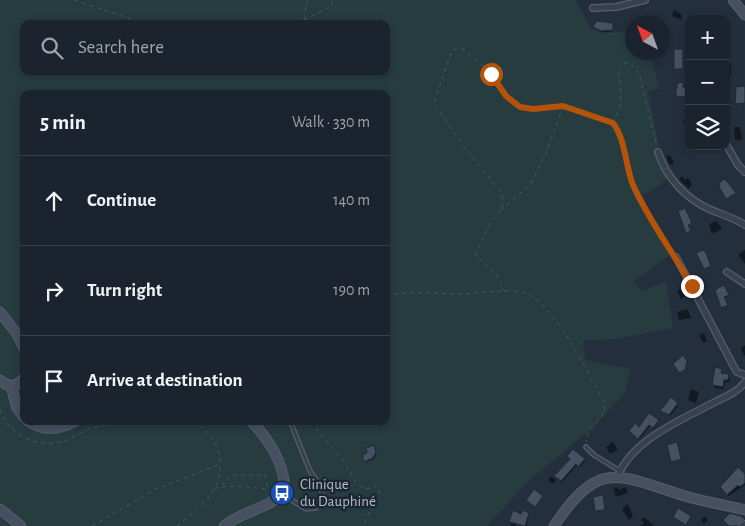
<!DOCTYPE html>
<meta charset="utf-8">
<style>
:root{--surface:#1b232e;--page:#282f3a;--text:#f1f3f6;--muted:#a0a4aa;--line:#39404a}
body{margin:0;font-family:"Alegreya Sans",sans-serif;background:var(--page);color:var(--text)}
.controls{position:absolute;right:15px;top:15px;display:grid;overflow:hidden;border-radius:10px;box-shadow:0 2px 8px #0003}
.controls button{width:45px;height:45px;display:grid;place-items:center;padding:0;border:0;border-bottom:1px solid var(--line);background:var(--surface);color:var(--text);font:25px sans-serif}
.compass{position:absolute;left:625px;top:15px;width:45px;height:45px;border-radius:50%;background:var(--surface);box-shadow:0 2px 8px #0003;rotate:319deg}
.stop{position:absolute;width:15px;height:15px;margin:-11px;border:4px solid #b45309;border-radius:50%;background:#fff}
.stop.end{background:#b45309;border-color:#fff;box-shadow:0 1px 5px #0008}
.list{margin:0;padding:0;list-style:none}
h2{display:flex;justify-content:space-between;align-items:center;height:65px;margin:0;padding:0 20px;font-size:21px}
h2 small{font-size:16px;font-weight:400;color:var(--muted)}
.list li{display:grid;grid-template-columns:32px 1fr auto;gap:15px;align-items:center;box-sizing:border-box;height:90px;padding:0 20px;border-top:1px solid var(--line)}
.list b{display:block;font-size:19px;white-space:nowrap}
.list em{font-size:16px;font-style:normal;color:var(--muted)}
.icon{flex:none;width:28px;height:28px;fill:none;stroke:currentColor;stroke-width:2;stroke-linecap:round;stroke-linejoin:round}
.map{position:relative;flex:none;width:745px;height:526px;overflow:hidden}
.search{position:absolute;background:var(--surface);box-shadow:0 2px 8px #0003;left:20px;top:20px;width:370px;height:55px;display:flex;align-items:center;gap:12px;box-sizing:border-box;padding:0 18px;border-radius:10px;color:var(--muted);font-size:19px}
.panel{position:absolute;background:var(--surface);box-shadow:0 2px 8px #0003;left:20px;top:90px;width:370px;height:335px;border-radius:10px}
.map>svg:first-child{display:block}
.green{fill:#263c3f;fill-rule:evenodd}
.shadow{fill:#0007}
.building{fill:#455162;stroke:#1f2835}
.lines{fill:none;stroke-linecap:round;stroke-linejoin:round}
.service-casing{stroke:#565f6c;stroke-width:5.5}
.minor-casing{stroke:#565f6c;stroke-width:8}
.secondary-casing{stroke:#565f6c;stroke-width:11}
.path{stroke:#44595c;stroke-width:1;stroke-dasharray:4 4;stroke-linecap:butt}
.service{stroke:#38414e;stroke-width:3}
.minor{stroke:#38414e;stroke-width:5.5}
.secondary{stroke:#465061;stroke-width:9}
.route{stroke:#b45309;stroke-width:6}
.labels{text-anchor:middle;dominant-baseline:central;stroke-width:5;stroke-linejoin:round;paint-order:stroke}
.poi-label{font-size:15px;fill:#b4bcc9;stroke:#1d2633;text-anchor:start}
</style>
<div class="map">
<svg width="745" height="526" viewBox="0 0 745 526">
<rect width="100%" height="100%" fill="#242f3e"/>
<path class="green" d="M0 0H575L592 30 602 33 632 31V52L650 53 659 89 648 92 659 145 657 156 668 179 642 196 674 252 633 282 642 291 666 282 673 328 616 339 583 341 585 360 631 369 625 393 590 430 527 482 487 526H0ZM24 24H386V71H24ZM24 94H386V421H24Z"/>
<path class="shadow" d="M674 10 681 14 682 20 672 16Z
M612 24 613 31 603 32 595 27Z
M726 63 731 65V76H726Z
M688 108 689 126 686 128 683 121 687 120 684 110Z
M734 127H740L742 140H735Z
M670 155 674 163 670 165 666 156Z
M682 176 685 180 688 178 692 184 689 189 679 179Z
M717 221 722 229 712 234 709 224Z
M745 250V264L738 255Z
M681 289 685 296 681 299 677 291Z
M688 309 691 318 679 320 677 312Z
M704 333 707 341 703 343 699 335Z
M745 345V355L744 356 741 349Z
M721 370 722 374 730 378 729 382H725L724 389 715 388 714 385Z
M691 389 699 392 696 403 688 400Z
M671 399 678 406 670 416 662 412Z
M658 421 654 429 650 426 639 439 631 432Z
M613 442 618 450 610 454 606 447Z
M373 447 376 454 374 459 366 462 363 455 369 454Z
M571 459 585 461 580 467 577 465 562 482 557 477Z
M551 476 556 480 553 484 548 480Z
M745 476V485L729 496 722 489Z
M617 487 619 490 626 487 628 493 616 497 613 488Z
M628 504 633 516 629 520 622 509Z
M513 512 521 515 528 514 527 526 517 523 515 526H511L510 519Z
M705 516 708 520 704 524 701 520Z
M644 517 654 526H640L644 523 641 520Z"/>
<path class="building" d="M596 21 613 23V30L601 31 593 27Z
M674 49H683V69H674Z
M683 82V87L689 91V96L680 97 676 96V88H677V83Z
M745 86V103L735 104 736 87Z
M725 179 736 193 726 199 719 187 720 185 719 183Z
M685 208 692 223 688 225 691 231 686 233 678 211Z
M703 250 706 253 711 266 704 269 696 253Z
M724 285 729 295 724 297 728 305 721 308 715 290Z
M683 355 687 361 685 370 679 373 673 364Z
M715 367 722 369 721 373 729 374 728 380H724L723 387 712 385Z
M671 397 678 403 669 415 660 411Z
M649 413 659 420 653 428 649 425 638 439 629 431 635 423 639 427Z
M677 442 681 459 671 462 667 445Z
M374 445 376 452 373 458 364 462 362 455 367 453 366 448Z
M573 449 585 459 578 467 576 464 561 481 554 476 570 459 567 456Z
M738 467 745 474V483L740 487 738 485 727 495 720 487Z
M534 489 543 496 535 507 526 500Z
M603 495 605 510 595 511 593 497Z
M678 508 691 516 686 525 673 517Z
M513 510 521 514 523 510 529 513 525 526 509 522Z
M730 513 741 516 745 519 737 526H729L723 520Z"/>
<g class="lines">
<g class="service-casing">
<path id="service" d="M586 447 594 455 620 471
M282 494 306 509 316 508 323 498 321 487 310 471 290 421"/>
</g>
<g class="minor-casing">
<path id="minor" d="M593 8 616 7 645 0
M726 144 738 165 745 172
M658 152C666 177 685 198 709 209 721 214 734 218 745 225
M676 257 734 367 737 372 745 375
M727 272 745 284
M618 476C632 440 681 420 713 403 725 397 738 392 745 382
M742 526 745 524"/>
</g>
<g class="secondary-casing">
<path id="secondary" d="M733 0 745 15
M0 312 17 334 24 348
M0 380C8 388 17 387 24 378
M11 386 17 408 24 417
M28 421C44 432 59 430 76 421
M0 509 21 526
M224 526C241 511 275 508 284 489 286 465 267 437 251 421
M554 526C600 458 617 475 685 496 705 502 725 505 745 510"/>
</g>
<path class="path" d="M74 0 146 24
M304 19 307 0
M297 24 331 6 333 0
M613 123C624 104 621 89 618 69L623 63H630L639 73 657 147
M501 210 531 184 546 153 563 107
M505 292 496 273 475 255 492 220 501 210 503 201 501 192 462 144 434 103 452 50 463 49 491 73 506 96 520 107 533 109 563 106 613 123 618 129 633 184 673 252
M386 296C411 290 437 294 462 294 480 293 499 290 516 291 553 294 586 373 604 401 609 420 587 424 586 442
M0 409C8 436 38 449 65 441 73 438 81 432 89 429 103 425 117 424 131 421
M316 428 345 463 357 484 366 489 376 486 380 491 363 526
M222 487 240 486 267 489
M215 489 226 482 230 475H265L268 489 272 490
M92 526 156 489 221 464
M177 526C188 516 203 506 211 494 229 468 220 437 193 421"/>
<use href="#service" class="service"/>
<use href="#minor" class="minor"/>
<use href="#secondary" class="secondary"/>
</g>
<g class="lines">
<path class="route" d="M491 74 506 96 520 107 533 109 563 106 613 123C626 140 625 165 633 185 649 221 673 252 692 286"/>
</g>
<defs>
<g id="bus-disc" transform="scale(1.25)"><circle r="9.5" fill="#1a4fb4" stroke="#1d2633"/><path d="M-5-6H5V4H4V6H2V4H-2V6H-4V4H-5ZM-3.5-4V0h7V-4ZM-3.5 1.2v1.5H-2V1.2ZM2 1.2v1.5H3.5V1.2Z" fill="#fff"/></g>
</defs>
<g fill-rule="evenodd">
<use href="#bus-disc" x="282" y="493"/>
</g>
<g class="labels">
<g class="poi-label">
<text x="300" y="484">Clinique<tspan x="300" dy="17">du Dauphiné</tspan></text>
</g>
</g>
</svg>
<div class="controls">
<button>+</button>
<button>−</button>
<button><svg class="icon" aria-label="layers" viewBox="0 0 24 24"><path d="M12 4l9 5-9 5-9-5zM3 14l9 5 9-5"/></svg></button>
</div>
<svg class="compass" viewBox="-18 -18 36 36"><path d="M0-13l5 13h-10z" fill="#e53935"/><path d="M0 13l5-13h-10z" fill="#a0a4aa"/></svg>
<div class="stop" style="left:491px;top:74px"></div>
<div class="stop end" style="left:692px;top:286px"></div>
<div class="search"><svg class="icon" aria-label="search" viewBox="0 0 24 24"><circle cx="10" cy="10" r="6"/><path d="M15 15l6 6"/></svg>Search here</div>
<section class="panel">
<h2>5 min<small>Walk · 330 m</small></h2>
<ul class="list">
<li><svg class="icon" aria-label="ahead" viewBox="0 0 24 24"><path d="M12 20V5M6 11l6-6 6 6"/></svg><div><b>Continue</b></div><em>140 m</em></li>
<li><svg class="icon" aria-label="right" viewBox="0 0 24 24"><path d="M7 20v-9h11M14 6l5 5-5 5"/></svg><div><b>Turn right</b></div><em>190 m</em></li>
<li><svg class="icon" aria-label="arrive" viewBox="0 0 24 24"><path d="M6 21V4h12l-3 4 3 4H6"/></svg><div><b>Arrive at destination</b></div></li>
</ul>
</section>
</div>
